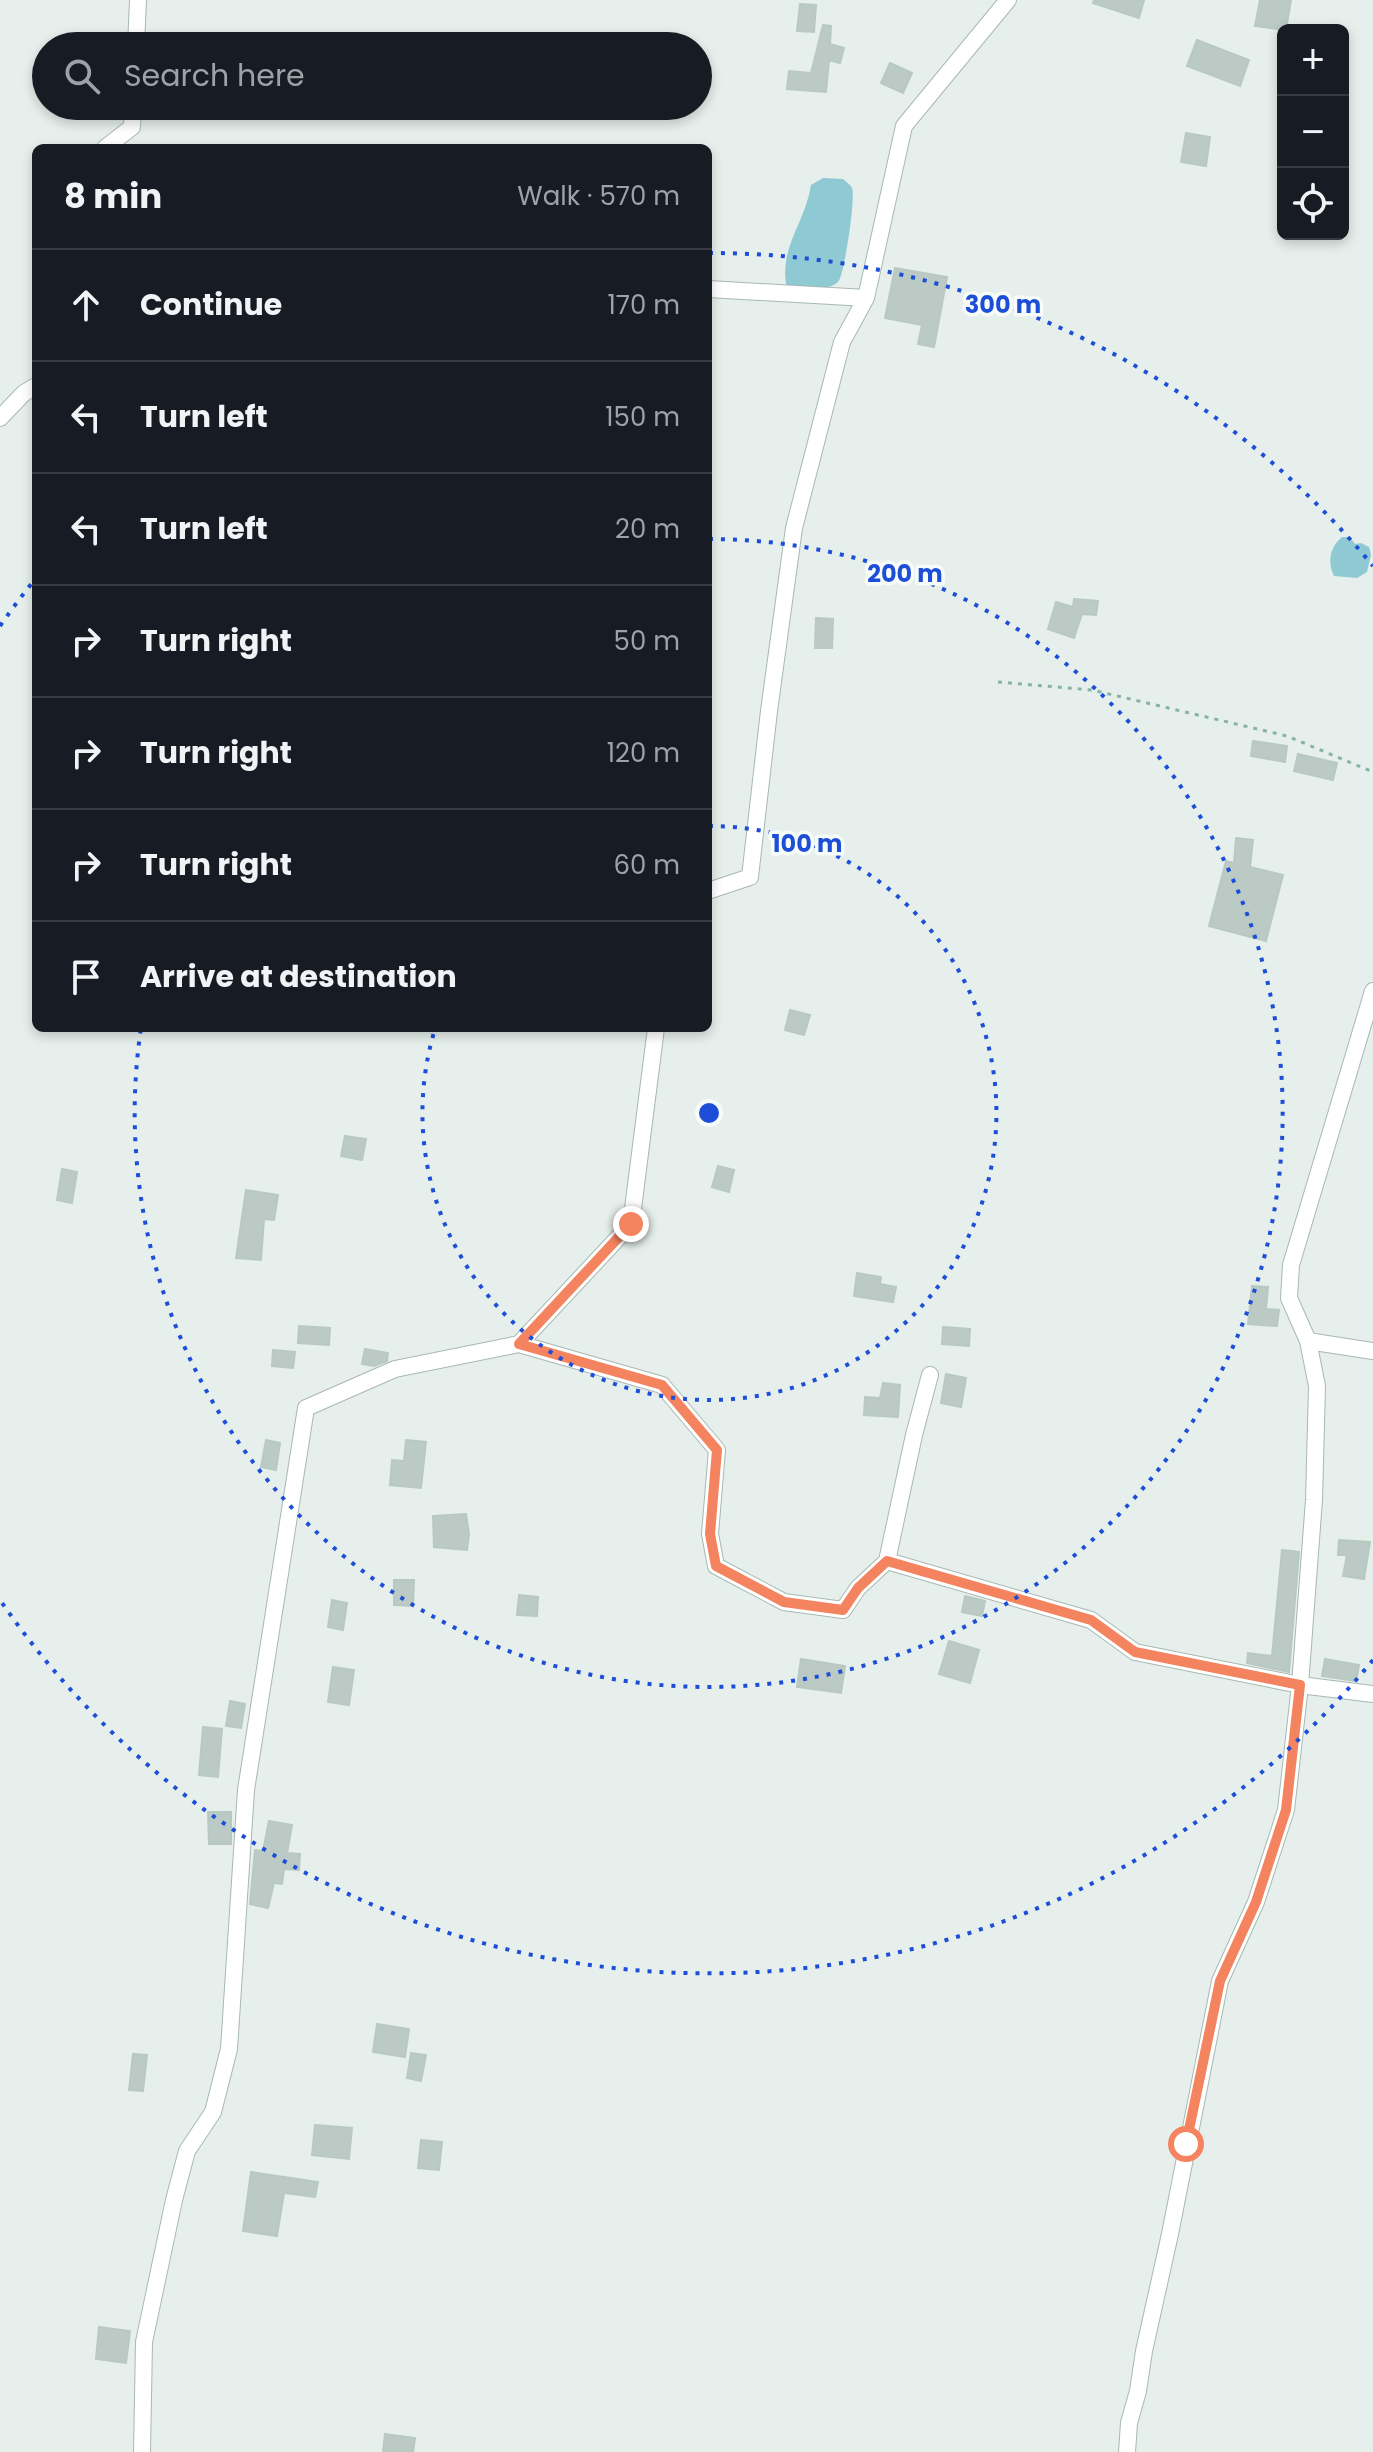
<!DOCTYPE html>
<meta charset="utf-8">
<style>
:root{--surface:#171b24;--page:#242831;--text:#f1f3f6;--muted:#9ea1a6;--line:#363941}
body{margin:0;font-family:Poppins,sans-serif;background:var(--page);color:var(--text)}
.controls{position:absolute;right:24px;top:24px;display:grid;overflow:hidden;border-radius:12px;box-shadow:0 4px 12px #0003}
.controls button{width:72px;height:72px;display:grid;place-items:center;padding:0;border:0;border-bottom:2px solid var(--line);background:var(--surface);color:var(--text);font:40px sans-serif}
.stop{position:absolute;width:24px;height:24px;margin:-18px;border:6px solid #f4845f;border-radius:50%;background:#fff}
.stop.end{background:#f4845f;border-color:#fff;box-shadow:0 2px 8px #0008}
.list{margin:0;padding:0;list-style:none}
h2{display:flex;justify-content:space-between;align-items:center;height:104px;margin:0;padding:0 32px;font-size:34px}
h2 small{font-size:26px;font-weight:400;color:var(--muted)}
.list li{display:grid;grid-template-columns:52px 1fr auto;gap:24px;align-items:center;box-sizing:border-box;height:112px;padding:0 32px;border-top:2px solid var(--line)}
.list b{display:block;font-size:30px;white-space:nowrap}
.list em{font-size:26px;font-style:normal;color:var(--muted)}
.icon{flex:none;width:44px;height:44px;fill:none;stroke:currentColor;stroke-width:2;stroke-linecap:round;stroke-linejoin:round}
.map{position:relative;flex:none;width:1373px;height:2452px;overflow:hidden}
.search{position:absolute;background:var(--surface);box-shadow:0 4px 12px #0003;left:32px;top:32px;width:680px;height:88px;display:flex;align-items:center;gap:20px;box-sizing:border-box;padding:0 28px;border-radius:44px;color:var(--muted);font-size:30px}
.panel{position:absolute;background:var(--surface);box-shadow:0 4px 12px #0003;left:32px;top:144px;width:680px;height:888px;border-radius:12px}
.map>svg:first-child{display:block}
.water{fill:#8ec9d4}
.building{fill:#bbcac4;stroke:#b8c9c2;stroke-width:2}
.lines{fill:none;stroke-linecap:round;stroke-linejoin:round}
.minor-casing{stroke:#a8b8b2;stroke-width:18}
.path{stroke:#86b3a5;stroke-width:3;stroke-dasharray:4 6;stroke-linecap:butt}
.minor{stroke:#fff;stroke-width:16}
.route{stroke:#f4845f;stroke-width:10}
.ring{fill:none;stroke:#1d4ed8;stroke-width:4;stroke-dasharray:4 8}
.centre{fill:#1d4ed8;stroke:#f7fbf9;stroke-width:4}
.ring-label{font-size:24px;text-anchor:middle;font-weight:bold;fill:#1d4ed8;stroke:#f7fbf9;stroke-width:7;stroke-linejoin:round;paint-order:stroke}
</style>
<div class="map">
<svg width="1373" height="2452" viewBox="0 0 1373 2452">
<rect width="100%" height="100%" fill="#e6efeb"/>
<path class="water" d="M823 178 843 179C846 182 850 184 852 188 856 197 844 277 838 282 827 292 801 288 787 289 778 248 805 224 811 185Z
M1342 537H1350L1355 544 1361 543 1369 547 1371 555 1367 572 1357 578 1334 576C1327 562 1330 547 1342 537Z"/>
<path class="building" d="M1094 0H1144L1139 18 1093 3Z
M1260 0H1291L1286 30 1255 26Z
M800 4 816 5 814 32 797 31Z
M823 25 831 26 830 44 844 48 840 63 829 60 826 92 787 89 789 71 811 73Z
M1197 40 1249 60 1240 86 1187 66Z
M890 63 912 73 903 93 881 83Z
M1186 133 1210 137 1206 166 1181 162Z
M895 268 947 277 934 347 918 344 922 325 885 318Z
M1074 599 1098 601 1096 615 1082 614 1074 638 1048 629 1056 602 1073 607Z
M816 618 833 619 832 648H815Z
M1253 741 1287 746 1285 762 1251 756Z
M1298 754 1337 763 1333 780 1294 771Z
M1236 838 1253 840 1250 867 1283 875 1266 941 1209 926 1226 861 1234 863Z
M790 1010 810 1015 804 1035 785 1030Z
M345 1136 366 1139 362 1160 341 1156Z
M718 1166 734 1170 729 1192 712 1187Z
M62 1169 77 1172 72 1203 57 1200Z
M246 1190 278 1195 274 1220 264 1219 261 1260 236 1258Z
M857 1273 881 1277 880 1284 896 1287 893 1302 854 1296Z
M1252 1286 1268 1287 1266 1309 1279 1310 1277 1326 1248 1324Z
M299 1326 330 1328 329 1345 298 1343Z
M943 1327 970 1329 969 1346 942 1344Z
M365 1349 388 1353 387 1361 374 1366 362 1364Z
M273 1350 295 1352 293 1368 272 1366Z
M946 1374 966 1378 961 1407 941 1403Z
M883 1383 900 1385 898 1417 864 1415 865 1397 880 1398Z
M266 1440 280 1443 276 1470 261 1467Z
M406 1440 426 1442 421 1488 390 1485 392 1460 404 1461Z
M466 1514 469 1534 467 1550 434 1547 433 1516Z
M1339 1540 1370 1542 1364 1579 1343 1576 1347 1555H1338Z
M1282 1550 1299 1552 1289 1672 1247 1663 1248 1653 1272 1656Z
M394 1580H414L413 1606 394 1605Z
M519 1595 538 1597 537 1616 517 1615Z
M965 1596 985 1601 982 1616 962 1612Z
M332 1600 347 1603 343 1630 328 1627Z
M949 1641 979 1650 970 1683 939 1674Z
M801 1659 845 1666 841 1693 797 1687Z
M1325 1659 1359 1665 1356 1681 1322 1676Z
M333 1667 354 1670 349 1705 328 1702Z
M230 1701 245 1704 241 1728 226 1726Z
M203 1727 222 1729 218 1777 199 1775Z
M208 1812H231V1844H209Z
M269 1821 292 1825 287 1853 300 1854 299 1870 284 1869 282 1884 274 1883 268 1908 250 1904 255 1850 263 1851Z
M377 2024 409 2029 405 2057 373 2052Z
M411 2053 426 2055 421 2081 407 2078Z
M133 2054 147 2055 143 2091 129 2090Z
M315 2125 352 2128 349 2159 312 2155Z
M421 2140 442 2142 439 2170 418 2168Z
M251 2172 318 2182 315 2197 284 2193 277 2236 243 2231Z
M99 2327 130 2331 126 2363 96 2359Z
M385 2434 415 2438 413 2452H383Z"/>
<g class="lines">
<g class="minor-casing">
<path id="minor" d="M136 46 138 0
M105 148 132 127 133 106
M708 289 866 298 904 126 1008 0
M0 418 24 393 36 386
M708 891 750 877 769 711 794 528 842 342 866 298
M1308 1341 1373 1351
M519 1344 662 1385 717 1450 710 1534 716 1566 784 1602 843 1610 858 1588 887 1561 1091 1620 1135 1652 1300 1685 1373 1694
M887 1561 914 1435 930 1375
M142 2452 144 2342 174 2200 187 2151 213 2112 229 2049 246 1790 306 1408 395 1369 519 1344 631 1224 656 1028
M1127 2452 1129 2423 1138 2391 1144 2351 1170 2234 1220 1981 1256 1902 1286 1810 1300 1685 1314 1500 1317 1386 1308 1341 1289 1298 1291 1265 1373 991"/>
</g>
<path class="path" d="M998 682 1092 690 1287 736 1373 772"/>
<use href="#minor" class="minor"/>
</g>
<g class="lines">
<path class="route" d="M631 1224 519 1344 662 1385 717 1450 710 1534 716 1566 784 1602 843 1610 858 1588 887 1561 1091 1620 1135 1652 1300 1685 1286 1810 1256 1902 1220 1981 1186 2144"/>
</g>
<g class="ring">
<path d="M709 826A287 287 0 1 1 435 1029"/>
<path d="M709 539A574 574 0 1 1 141 1028"/>
<path d="M1373 1660A860 860 0 0 1 0 1600M0 626A860 860 0 0 1 36 578M709 253A860 860 0 0 1 1373 566"/>
</g>
<circle cx="709" cy="1113" r="12" class="centre"/>
<g class="ring-label">
<text x="1003" y="313">300 m</text>
<text x="905" y="582">200 m</text>
<text x="807" y="852">100 m</text>
</g>
</svg>
<div class="controls">
<button>+</button>
<button>−</button>
<button><svg class="icon" aria-label="locate" viewBox="0 0 24 24"><circle cx="12" cy="12" r="6"/><path d="M12 2v4M12 18v4M2 12h4M18 12h4"/></svg></button>
</div>
<div class="stop" style="left:1186px;top:2144px"></div>
<div class="stop end" style="left:631px;top:1224px"></div>
<div class="search"><svg class="icon" aria-label="search" viewBox="0 0 24 24"><circle cx="10" cy="10" r="6"/><path d="M15 15l6 6"/></svg>Search here</div>
<section class="panel">
<h2>8 min<small>Walk · 570 m</small></h2>
<ul class="list">
<li><svg class="icon" aria-label="ahead" viewBox="0 0 24 24"><path d="M12 20V5M6 11l6-6 6 6"/></svg><div><b>Continue</b></div><em>170 m</em></li>
<li><svg class="icon" aria-label="left" viewBox="0 0 24 24"><path d="M17 20v-9H6M10 6l-5 5 5 5"/></svg><div><b>Turn left</b></div><em>150 m</em></li>
<li><svg class="icon" aria-label="left" viewBox="0 0 24 24"><path d="M17 20v-9H6M10 6l-5 5 5 5"/></svg><div><b>Turn left</b></div><em>20 m</em></li>
<li><svg class="icon" aria-label="right" viewBox="0 0 24 24"><path d="M7 20v-9h11M14 6l5 5-5 5"/></svg><div><b>Turn right</b></div><em>50 m</em></li>
<li><svg class="icon" aria-label="right" viewBox="0 0 24 24"><path d="M7 20v-9h11M14 6l5 5-5 5"/></svg><div><b>Turn right</b></div><em>120 m</em></li>
<li><svg class="icon" aria-label="right" viewBox="0 0 24 24"><path d="M7 20v-9h11M14 6l5 5-5 5"/></svg><div><b>Turn right</b></div><em>60 m</em></li>
<li><svg class="icon" aria-label="arrive" viewBox="0 0 24 24"><path d="M6 21V4h12l-3 4 3 4H6"/></svg><div><b>Arrive at destination</b></div></li>
</ul>
</section>
</div>
